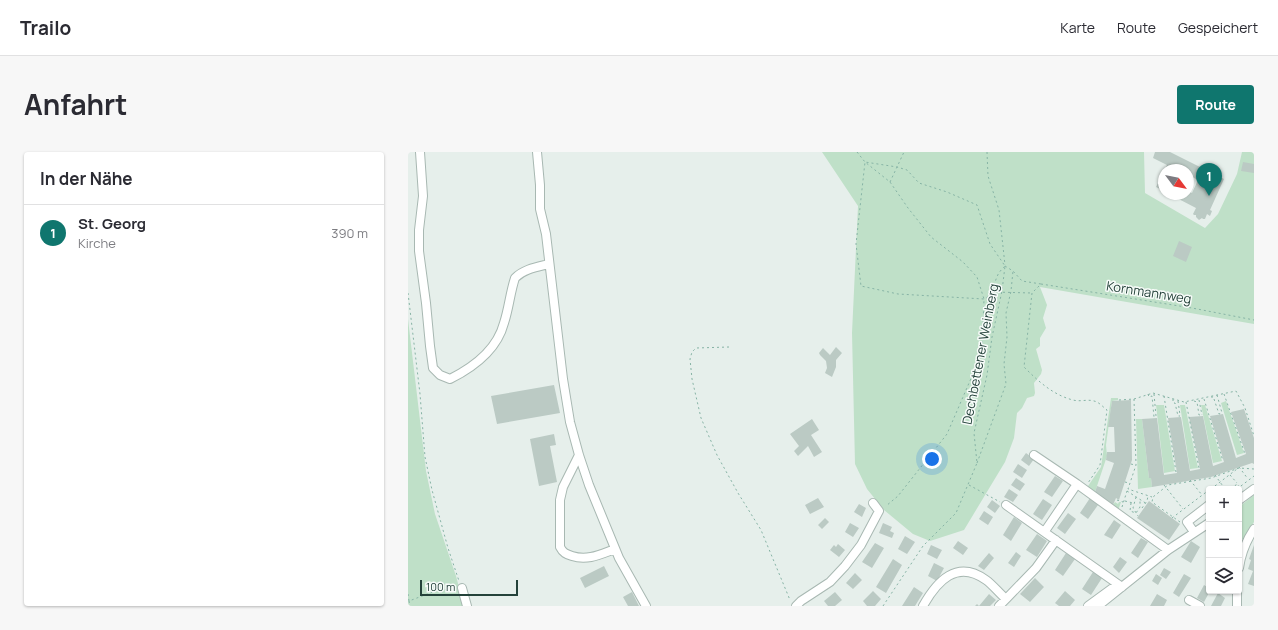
<!DOCTYPE html>
<html lang="de">
<meta charset="utf-8">
<style>
:root{--surface:#fff;--page:#f7f7f7;--text:#2b2b33;--muted:#7c7c81;--line:#e1e1e2;--accent:#0f766e}
body{margin:0;font-family:Manrope,sans-serif;background:var(--page);color:var(--text)}
.controls{position:absolute;right:12px;bottom:12px;display:grid;overflow:hidden;border-radius:4px;box-shadow:0 1px 3px #0004}
.controls button{width:36px;height:36px;display:grid;place-items:center;padding:0;border:0;border-bottom:1px solid var(--line);background:var(--surface);color:var(--text);font:20px sans-serif}
.compass{position:absolute;left:750px;top:12px;width:36px;height:36px;border-radius:50%;background:var(--surface);box-shadow:0 1px 3px #0004;rotate:122deg}
.scale{position:absolute;left:12px;bottom:10px;width:98px;box-sizing:border-box;padding-left:4px;border:2px solid #24423a;border-top:0;font-size:11px;line-height:14px;white-space:nowrap;color:#24423a;-webkit-text-stroke:3px #f7fbf9;paint-order:stroke}
.you{position:absolute;left:524px;top:307px;width:14px;height:14px;margin:-10px;border:3px solid #fff;border-radius:50%;background:#1a73e8;box-shadow:0 0 0 6px #1a73e833}
.badge{display:grid;place-items:center;width:26px;height:26px;border-radius:50%;background:var(--accent);color:#fff;font-size:13px;font-weight:700}
.pin{position:absolute;translate:-50% -33px;filter:drop-shadow(0 1px 2px #0008)}
.pin::after{content:'';position:absolute;top:21px;width:14px;height:12px;background:inherit;clip-path:polygon(0 0,100% 0,50% 100%)}
.list{margin:0;padding:0;list-style:none}
h2{display:flex;justify-content:space-between;align-items:center;height:52px;margin:0;padding:0 16px;font-size:17px}
h2 small{font-size:13px;font-weight:400;color:var(--muted)}
.list li{display:grid;grid-template-columns:26px 1fr auto;gap:12px;align-items:center;box-sizing:border-box;height:56px;padding:0 16px;border-top:1px solid var(--line)}
.list b{display:block;font-size:15px;white-space:nowrap}
.list p{margin:0;font-size:13px;white-space:nowrap;color:var(--muted)}
.list em{font-size:13px;font-style:normal;color:var(--muted)}
.icon{flex:none;width:22px;height:22px;fill:none;stroke:currentColor;stroke-width:2;stroke-linecap:round;stroke-linejoin:round}
.map{position:relative;flex:none;width:846px;height:454px;overflow:hidden;border-radius:4px}
header{display:flex;align-items:center;gap:24px;box-sizing:border-box;height:56px;padding:0 20px;background:var(--surface);border-bottom:1px solid var(--line)}
header strong{font-size:19px}
nav{display:flex;gap:22px;margin-inline-start:auto;font-size:14px}
.intro{display:flex;align-items:center;justify-content:space-between;box-sizing:border-box;height:96px;padding:0 24px}
h1{margin:0;font-size:28px}
.button{padding:10px 18px;border-radius:4px;background:var(--accent);color:#fff;font-size:14px;font-weight:700}
main{display:flex;gap:24px;padding:0 24px}
aside{flex:1;background:var(--surface);border-radius:4px;box-shadow:0 1px 3px #0004}
.map>svg:first-child{display:block}
.green{fill:#bfe0c8}
.building{fill:#bbcac4}
.lines{fill:none;stroke-linecap:round;stroke-linejoin:round}
.minor-casing{stroke:#a8b8b2;stroke-width:10}
.path{stroke:#86b3a5;stroke-width:1;stroke-dasharray:2 3;stroke-linecap:butt}
.minor{stroke:#fff;stroke-width:8}
.labels{text-anchor:middle;dominant-baseline:central;stroke-width:3;stroke-linejoin:round;paint-order:stroke}
.street-label{font-size:13px;fill:#24423a;stroke:#f7fbf9}
</style>
<header>
<strong>Trailo</strong>
<nav><a>Karte</a><a>Route</a><a>Gespeichert</a></nav>
</header>
<div class="intro"><h1>Anfahrt</h1><a class="button">Route</a></div>
<main>
<aside>
<h2>In der Nähe<small></small></h2>
<ul class="list">
<li><span class="badge">1</span><div><b>St. Georg</b><p>Kirche</p></div><em>390 m</em></li>
</ul>
</aside>
<div class="map">
<svg width="846" height="454" viewBox="0 0 846 454">
<rect width="100%" height="100%" fill="#e6efeb"/>
<path class="green" d="M414 0H736L737 41 797 76 810 62 829 22 834 0H846V172L632 135 639 153 635 166 638 176 632 186V194L628 197 634 218 633 222 626 231 627 241 626 244 619 246 614 256 609 261 606 286 597 310 556 378 522 389 505 382 476 358 459 337 447 312 444 181 450 54Z
M0 167 18 319 27 362 48 424 56 454H0Z
M703 246H710V248L704 249 698 293 699 304 687 340 705 353 707 350 710 352 711 350H713L710 359 678 337 693 315Z
M818 249 836 301 829 303 813 251Z
M748 253H756L767 319 756 321Z
M772 253H777L790 316 782 317Z
M793 253H797L814 309 805 311Z
M728 267H734L741 326H743L744 335 730 337Z
M846 343V370L835 387 831 390V355Z"/>
<path class="building" d="M747 0H762L816 27 802 58 804 59 802 64 799 62 797 67H795L794 66 791 68 788 65V63H786L785 62 788 56 761 42H780V39L784 41 790 28 780 23V18H756L759 13 745 6Z
M835 10 846 12V21L833 19Z
M756 19V39L748 35Z
M771 89 784 95 778 110 765 104Z
M428 195 434 201 428 208V215L424 225 417 221 419 216 418 209 412 203 411 201 415 196 422 203Z
M146 233 152 261 89 272 83 244Z
M723 248 724 308 711 348 708 346 705 353 687 340 689 334 697 337 706 311 698 308 699 300H707L706 275H700L704 249Z
M836 257 846 286V312L844 311 803 325 744 335 743 326H741L734 267 749 266 756 323 769 321 760 266 773 265 782 319 792 317 781 265 795 264 805 314 816 310 802 264 815 262 828 306 838 302 823 260Z
M404 267 411 278 403 283 414 300 406 305 400 294 390 304 386 299 391 294 382 282Z
M146 282 148 293 142 294 149 330 131 334 122 287Z
M618 301 626 307 621 314 613 308Z
M610 312 619 318 614 326 605 320Z
M647 324 655 329 644 345 636 340Z
M608 326 617 332 612 339 603 333Z
M601 337 610 343 605 350 596 345Z
M410 346 416 355 402 362 397 353Z
M682 346 690 353 680 367 672 361Z
M635 347 644 353 634 368 625 362Z
M584 348 592 354 587 361 579 355Z
M741 349 772 372 761 388 729 366Z
M451 352 458 356 454 365 446 360Z
M576 359 585 365 580 373 571 367Z
M660 361 668 367 657 382 649 376Z
M606 365 614 371 603 389 595 383Z
M417 366 421 370 414 377 410 373Z
M706 368 713 373 704 387 696 383Z
M442 371 451 376 445 385 437 380Z
M475 371 484 375 482 379 486 381 484 386 471 381Z
M629 382 639 389 629 405 618 398Z
M497 384 507 390 499 402 490 397Z
M733 386 740 390 730 406 723 401Z
M550 389 560 396 555 403 545 396Z
M783 389 792 395 783 411 773 405Z
M467 391 476 396 464 416 454 410Z
M430 392 437 398 431 405 422 398 426 393 428 395Z
M523 393 534 398 529 407 519 402Z
M846 393V434L840 432 845 419 840 417 843 408 841 407Z
M608 400 613 404 606 415 600 411Z
M581 401 586 406 576 418 570 414Z
M658 401 667 407 655 424 647 418Z
M712 405 719 410 711 421 705 415Z
M485 407 494 413 478 441 468 435Z
M526 411 536 416 529 429 520 424Z
M196 414 201 424 177 436 172 426Z
M756 416 763 420 758 427 752 423Z
M685 420 694 426 683 443 674 437Z
M447 421 454 428 445 437 438 431Z
M748 422 754 426 750 433 744 429Z
M776 422 783 426 771 445 765 441Z
M627 426 636 435 622 450 612 442Z
M796 433 801 436V439H802L796 450 789 446Z
M506 435 515 441 507 454H494Z
M465 439 473 447 467 454H459L455 449Z
M657 439 667 448 662 454H651L647 451Z
M224 440 231 454H220L215 445Z
M427 440 434 448 427 454H420L416 449Z
M810 441 817 446 813 454H803Z
M581 442 588 448 582 454H567L569 452 571 454Z
M749 442 759 448 756 454H742Z"/>
<g class="lines">
<g class="minor-casing">
<path id="minor" d="M12 0 15 44 11 78V99L18 151 22 194 25 216 32 223 42 227C66 215 89 198 96 171 101 156 102 141 107 126 116 117 129 115 141 112
M129 0 132 33V57L138 82 155 227 162 270 171 303 181 333 211 406 238 454
M171 303 155 335 152 348V395C155 401 158 402 164 404 180 409 193 402 207 397
M626 303 669 332
M831 348 846 337
M598 353 714 435
M637 379 669 332 760 398
M786 380 779 370 801 353
M831 416C833 402 838 389 846 377
M54 436 59 454
M598 447 628 416 648 388
M781 448 792 454
M388 454 393 449 422 430 437 414 453 393 471 359 465 351
M515 454C529 429 549 407 578 428 585 433 591 441 598 447L591 454
M680 454 706 435H710
M690 454 760 398 801 371
M829 454V439"/>
</g>
<path class="path" d="M449 0 457 10 482 30 500 56 523 85 555 110 569 125 576 147 574 201 539 282 490 344 478 354
M579 0 580 24 591 58 597 113
M482 30 496 0
M597 114 605 119 614 129 633 132 625 140
M633 132 784 156 846 168
M585 140 624 141
M0 141 12 242 17 305 24 338 40 396 51 429
M624 141 616 215C630 229 645 243 665 248 672 250 679 247 686 249 691 250 695 255 699 258L692 313 680 331
M321 195 288 196 284 200 282 207 284 227 293 266 309 303 330 341 353 378 382 448
M740 242 741 245 744 244 746 265H748
M746 242 748 264
M816 242 837 302
M809 243 814 261
M756 244 768 320
M804 244V247H806L811 262 814 261
M726 247 745 241 776 250 828 239 837 256 846 284
M765 247V251H767L770 264H772
M796 247 815 309
M711 248 726 247 728 313 720 337 744 345
M791 248 794 263
M770 249 772 263
M786 249 789 250 791 263H794
M778 250 791 316
M569 311 598 232 596 212 599 185 598 161 603 139 605 119
M723 312 727 313
M831 315 840 327
M807 323 817 337
M822 323 829 331
M782 328 794 343
M717 330 721 331
M561 333 592 350
M756 333 775 357
M803 337 829 317
M823 337 829 332 831 334
M829 337 846 324
M719 339 739 352
M728 345 725 356 730 364
M709 348 715 350
M717 349 725 351
M723 351 722 359 728 361 732 355V348
M714 355 719 339
M734 356 739 349 740 344
M764 366 801 338
M772 370 744 350 745 345 760 333 803 326 831 316 846 317
M0 442 1 449 30 438 46 437
M1 449 2 454
M475 454 515 394 548 361 569 311 566 281 579 223 584 185 594 139 597 114 582 92 569 53 539 40 511 31 499 18 489 15 457 10 448 92 453 134 490 142 576 147C586 143 585 133 589 125 590 121 594 117 597 114"/>
<use href="#minor" class="minor"/>
</g>
<g class="labels">
<g class="street-label">
<text transform="translate(741 140) rotate(9)">Kornmannweg</text>
<text transform="translate(572 202) rotate(-79)">Dechbettener Weinberg</text>
</g>
</g>
</svg>
<div class="controls">
<button>+</button>
<button>−</button>
<button><svg class="icon" aria-label="layers" viewBox="0 0 24 24"><path d="M12 4l9 5-9 5-9-5zM3 14l9 5 9-5"/></svg></button>
</div>
<svg class="compass" viewBox="-18 -18 36 36"><path d="M0-13l5 13h-10z" fill="#e53935"/><path d="M0 13l5-13h-10z" fill="#7c7c81"/></svg>
<div class="scale">100 m</div>
<div class="you"></div>
<div class="pin badge" style="left:801px;top:44px">1</div>
</div>
</main>
